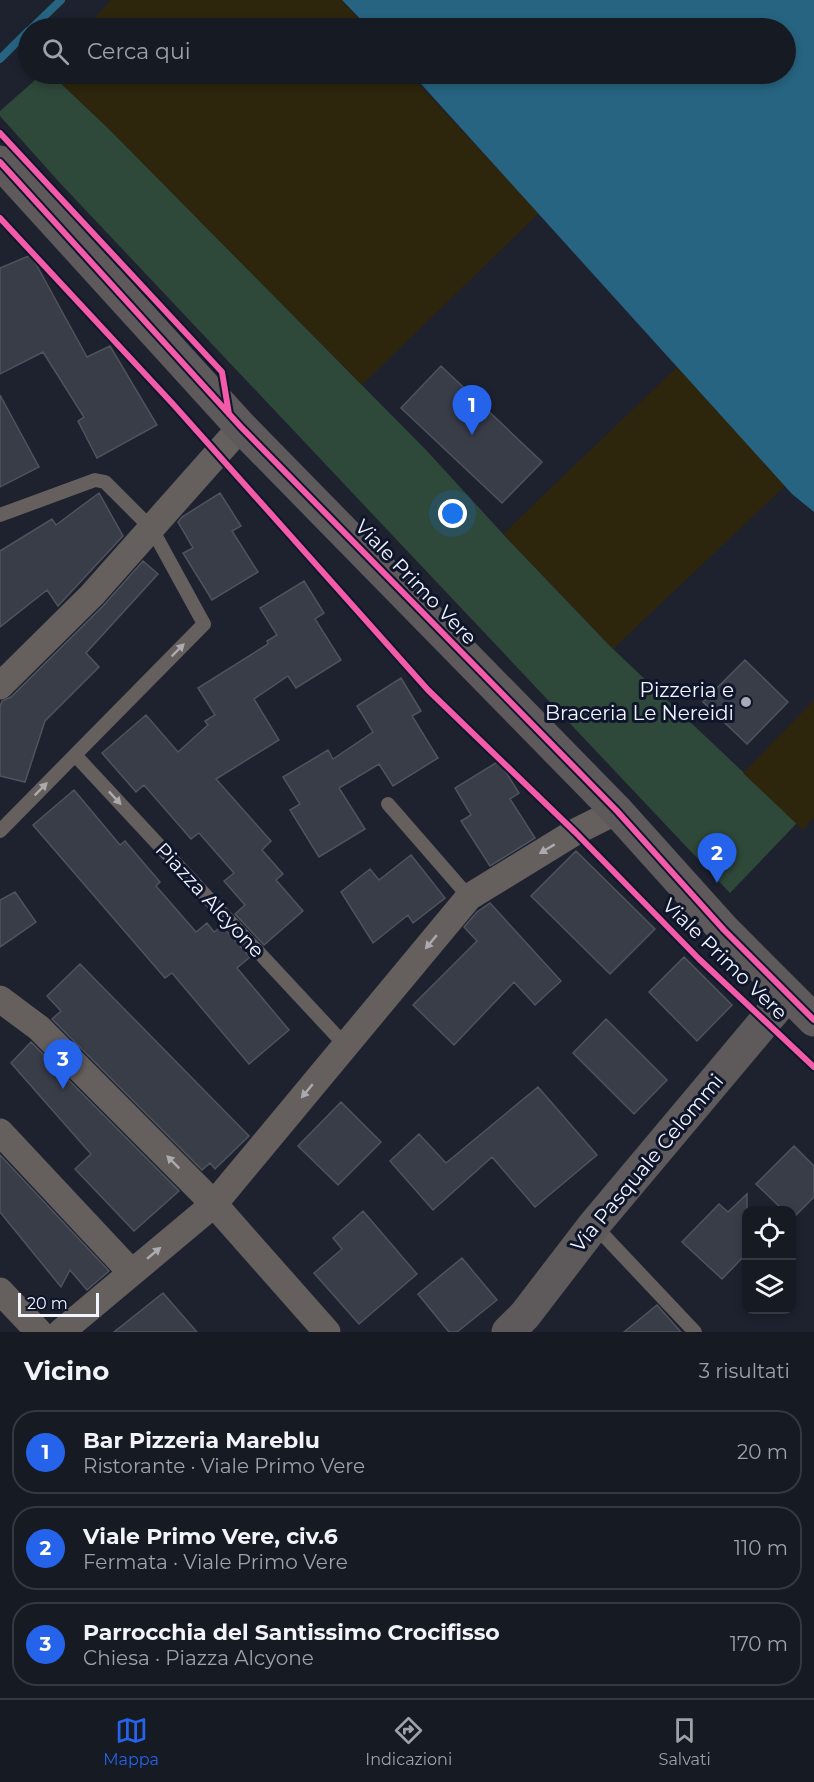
<!DOCTYPE html>
<html lang="it">
<meta charset="utf-8">
<style>
:root{--surface:#161a23;--page:#232730;--text:#f1f3f6;--muted:#9ea1a6;--line:#353841;--accent:#2563eb}
body{margin:0;font-family:Montserrat,sans-serif;background:var(--page);color:var(--text)}
.controls{position:absolute;right:18px;bottom:18px;display:grid;overflow:hidden;border-radius:12px;box-shadow:0 3px 9px #0003}
.controls button{width:54px;height:54px;display:grid;place-items:center;padding:0;border:0;border-bottom:2px solid var(--line);background:var(--surface);color:var(--text);font:30px sans-serif}
.scale{position:absolute;left:18px;bottom:15px;width:81px;box-sizing:border-box;padding-left:6px;border:3px solid #f1f5fe;border-top:0;font-size:16px;line-height:21px;white-space:nowrap;color:#f1f5fe;-webkit-text-stroke:4px #0f162b;paint-order:stroke}
.you{position:absolute;left:453px;top:514px;width:21px;height:21px;margin:-15px;border:4px solid #fff;border-radius:50%;background:#1a73e8;box-shadow:0 0 0 9px #1a73e833}
.badge{display:grid;place-items:center;width:39px;height:39px;border-radius:50%;background:var(--accent);color:#fff;font-size:20px;font-weight:700}
.pin{position:absolute;translate:-50% -50px;filter:drop-shadow(0 2px 3px #0008)}
.pin::after{content:'';position:absolute;top:32px;width:21px;height:18px;background:inherit;clip-path:polygon(0 0,100% 0,50% 100%)}
.list{margin:0;padding:0;list-style:none}
h2{display:flex;justify-content:space-between;align-items:center;height:78px;margin:0;padding:0 24px;font-size:26px}
h2 small{font-size:20px;font-weight:400;color:var(--muted)}
.list li{display:grid;grid-template-columns:39px 1fr auto;gap:18px;align-items:center;box-sizing:border-box;height:84px;margin:0 12px 12px;padding:0 12px;border:2px solid var(--line);border-radius:24px}
.list b{display:block;font-size:22px;white-space:nowrap}
.list p{margin:0;font-size:20px;white-space:nowrap;color:var(--muted)}
.list em{font-size:20px;font-style:normal;color:var(--muted)}
.icon{flex:none;width:33px;height:33px;fill:none;stroke:currentColor;stroke-width:2;stroke-linecap:round;stroke-linejoin:round}
.map{position:relative;flex:none;width:814px;height:1332px;overflow:hidden}
.search{position:absolute;background:var(--surface);box-shadow:0 3px 9px #0003;left:18px;right:18px;top:18px;height:66px;display:flex;align-items:center;gap:15px;box-sizing:border-box;padding:0 21px;border-radius:33px;color:var(--muted);font-size:22px}
.sheet{height:366px;background:var(--surface)}
nav{display:flex;justify-content:space-around;align-items:center;box-sizing:border-box;height:84px;border-top:2px solid var(--line);background:var(--surface);font-size:16px;color:var(--muted)}
nav a{display:grid;justify-items:center;gap:3px}
nav .on{color:var(--accent)}
.map>svg:first-child{display:block}
.green{fill:#2e4839}
.sand{fill:#2d260c}
.water{fill:#276481}
.lines{fill:none;stroke-linecap:round;stroke-linejoin:round}
.stream{stroke:#276481;stroke-width:8}
.building{fill:#393d48;stroke:#4f535e;stroke-width:1.5}
.lane{stroke:#655f5d;stroke-width:14}
.street{stroke:#655f5d;stroke-width:27}
.secondary{stroke:#5e595a;stroke-width:33}
.cycleway-casing{stroke:#0f162b;stroke-width:10}
.cycleway{stroke:#f35aa7;stroke-width:6}
.oneway{fill:#abaaae}
.poi-dot{fill:#a7abb6;stroke:#0f162b;stroke-width:2}
.labels{text-anchor:middle;dominant-baseline:central;stroke-width:6;stroke-linejoin:round;paint-order:stroke}
.street-label{font-size:20px;fill:#f1f5fe;stroke:#0f162b}
.poi-label{font-size:20px;fill:#f1f5fe;stroke:#0f162b;text-anchor:end}
</style>
<div class="map">
<svg width="814" height="1332" viewBox="0 0 814 1332">
<rect width="100%" height="100%" fill="#1e222f"/>
<path class="green" d="M42 74H51L111 131 427 451 503 534 613 649 797 823 730 893 60 183 0 116V111Z"/>
<path class="sand" d="M111 0H341L368 28H85Z
M51 74H409L539 213 362 385 106 126Z
M677 367 785 486 613 649 503 534Z
M814 700V818L803 830 743 773Z"/>
<path class="water" d="M342 0H814V512L792 494 412 74H786V28H369Z"/>
<g class="lines">
<path class="stream" d="M32 28 61 0
M0 59 28 31"/>
</g>
<path class="building" d="M31 255 87 357 110 346 157 425 97 458 78 421 84 417 43 352 0 374V268Z
M441 366 542 462 502 503 401 408Z
M0 395 39 467 0 487Z
M99 493 123 536 58 606 47 590 0 627V551L52 519 56 525Z
M220 493 241 526 232 531 258 572 212 600 183 553 193 548 178 522 182 517Z
M143 561 158 574 86 653 99 667 45 721 25 782 0 776V707L2 701 11 697 103 606Z
M304 581 324 613 315 619 341 660 296 688 288 676 254 699 279 740 216 779 271 841 262 850 283 874 276 880 303 911 264 945 235 914 245 905 224 881 234 873 199 833 191 839 144 785 136 792 102 753 146 715 178 752 208 725 205 721 215 715 198 688 268 644 267 641 277 635 260 608Z
M745 660 788 702 747 744 703 702Z
M401 678 421 711 412 716 438 758 393 786 379 764 339 788 365 829 319 857 290 810 300 804 283 777 328 750 333 759 373 732 357 706Z
M499 761 519 793 510 799 535 838 490 866 461 821 471 815 455 788Z
M74 790 120 845 125 841 160 882 156 886 196 932 207 923 214 932 222 926 250 957 237 968 289 1030 249 1064 172 973 165 978 33 825Z
M576 851 655 929 610 974 531 896Z
M411 855 445 898 413 923 408 915 373 943 341 892 370 869 379 880Z
M15 892 36 922 0 947V900Z
M490 903 561 981 535 1005 514 982 454 1045 413 1005 477 941 464 927 477 912Z
M684 957 732 1005 697 1041 649 992Z
M80 964 249 1136 215 1169 210 1163 202 1170 52 1019 61 1011 47 996Z
M606 1019 667 1080 634 1114 573 1053Z
M31 1042 179 1191 134 1231 75 1169 91 1154 11 1063Z
M538 1087 597 1155 535 1207 492 1157 433 1210 390 1161 419 1134 446 1163Z
M341 1102 381 1142 338 1185 298 1146Z
M794 1146 814 1166V1197L792 1219V1210H783L756 1184Z
M0 1155 109 1271 87 1290 70 1270 61 1287 0 1212Z
M747 1194V1253L722 1279 682 1242 719 1204 728 1212Z
M363 1211 417 1274 359 1324 314 1273 342 1249 333 1238Z
M462 1258 497 1300 457 1332H449L418 1294Z
M163 1293 197 1332H114Z
M657 1305 681 1332H624Z"/>
<g class="lines">
<path class="lane" d="M0 515 95 480 105 482 152 529 204 624 0 831
M75 755 345 1045
M388 804 469 897
M594 1225 695 1332"/>
<path class="street" d="M0 686 92 595 241 427
M0 999 39 1028 214 1204 327 1332
M0 1132 131 1272
M0 1291 39 1332
M61 1332 214 1204 469 897 575 832 617 811"/>
<path class="secondary" d="M0 162 241 427 617 811 724 930 814 1020
M508 1332 525 1315 594 1225 787 995"/>
<g class="cycleway-casing">
<path id="cycleway" d="M0 133 222 372 229 414
M0 162 241 427 617 811 724 930 814 1020
M0 218 172 403 428 690 575 832 699 959 814 1067"/>
</g>
<use href="#cycleway" class="cycleway"/>
</g>
<defs><path id="oneway-solid" d="M-6-.8H1V-3.2L6.5 0L1 3.2V.8H-6Z" transform="scale(1.5)"/></defs>
<g class="oneway">
<use href="#oneway-solid" transform="translate(178 650) rotate(-45)"/>
<use href="#oneway-solid" transform="translate(41 789) rotate(-45)"/>
<use href="#oneway-solid" transform="translate(115 798) rotate(47)"/>
<use href="#oneway-solid" transform="translate(547 849) rotate(149)"/>
<use href="#oneway-solid" transform="translate(431 942) rotate(130)"/>
<use href="#oneway-solid" transform="translate(307 1091) rotate(130)"/>
<use href="#oneway-solid" transform="translate(173 1162) rotate(-135)"/>
<use href="#oneway-solid" transform="translate(154 1253) rotate(-40)"/>
</g>
<circle class="poi-dot" cx="746" cy="702" r="6"/>
<g class="labels">
<g class="street-label">
<text transform="translate(416 582) rotate(46)">Viale Primo Vere</text>
<text transform="translate(210 900) rotate(47)">Piazza Alcyone</text>
<text transform="translate(725 959) rotate(44)">Viale Primo Vere</text>
<text transform="translate(647 1163) rotate(-50)">Via Pasquale Celommi</text>
</g>
<g class="poi-label">
<text x="734" y="690">Pizzeria e<tspan x="734" dy="23">Braceria Le Nereidi</tspan></text>
</g>
</g>
</svg>
<div class="controls">
<button><svg class="icon" aria-label="locate" viewBox="0 0 24 24"><circle cx="12" cy="12" r="6"/><path d="M12 2v4M12 18v4M2 12h4M18 12h4"/></svg></button>
<button><svg class="icon" aria-label="layers" viewBox="0 0 24 24"><path d="M12 4l9 5-9 5-9-5zM3 14l9 5 9-5"/></svg></button>
</div>
<div class="scale">20 m</div>
<div class="you"></div>
<div class="pin badge" style="left:472px;top:435px">1</div>
<div class="pin badge" style="left:717px;top:883px">2</div>
<div class="pin badge" style="left:63px;top:1089px">3</div>
<div class="search"><svg class="icon" aria-label="search" viewBox="0 0 24 24"><circle cx="10" cy="10" r="6"/><path d="M15 15l6 6"/></svg>Cerca qui</div>
</div>
<section class="sheet">
<h2>Vicino<small>3 risultati</small></h2>
<ul class="list">
<li><span class="badge">1</span><div><b>Bar Pizzeria Mareblu</b><p>Ristorante · Viale Primo Vere</p></div><em>20 m</em></li>
<li><span class="badge">2</span><div><b>Viale Primo Vere, civ.6</b><p>Fermata · Viale Primo Vere</p></div><em>110 m</em></li>
<li><span class="badge">3</span><div><b>Parrocchia del Santissimo Crocifisso</b><p>Chiesa · Piazza Alcyone</p></div><em>170 m</em></li>
</ul>
</section>
<nav>
<a class="on"><svg class="icon" aria-label="map" viewBox="0 0 24 24"><path d="M3 6l6-2 6 2 6-2v14l-6 2-6-2-6 2zM9 4v14M15 6v14"/></svg>Mappa</a>
<a><svg class="icon" aria-label="directions" viewBox="0 0 24 24"><path d="M12 3l9 9-9 9-9-9zM9 14v-3h6M13 9l2 2-2 2"/></svg>Indicazioni</a>
<a><svg class="icon" aria-label="saved" viewBox="0 0 24 24"><path d="M7 4h10v16l-5-4-5 4z"/></svg>Salvati</a>
</nav>
